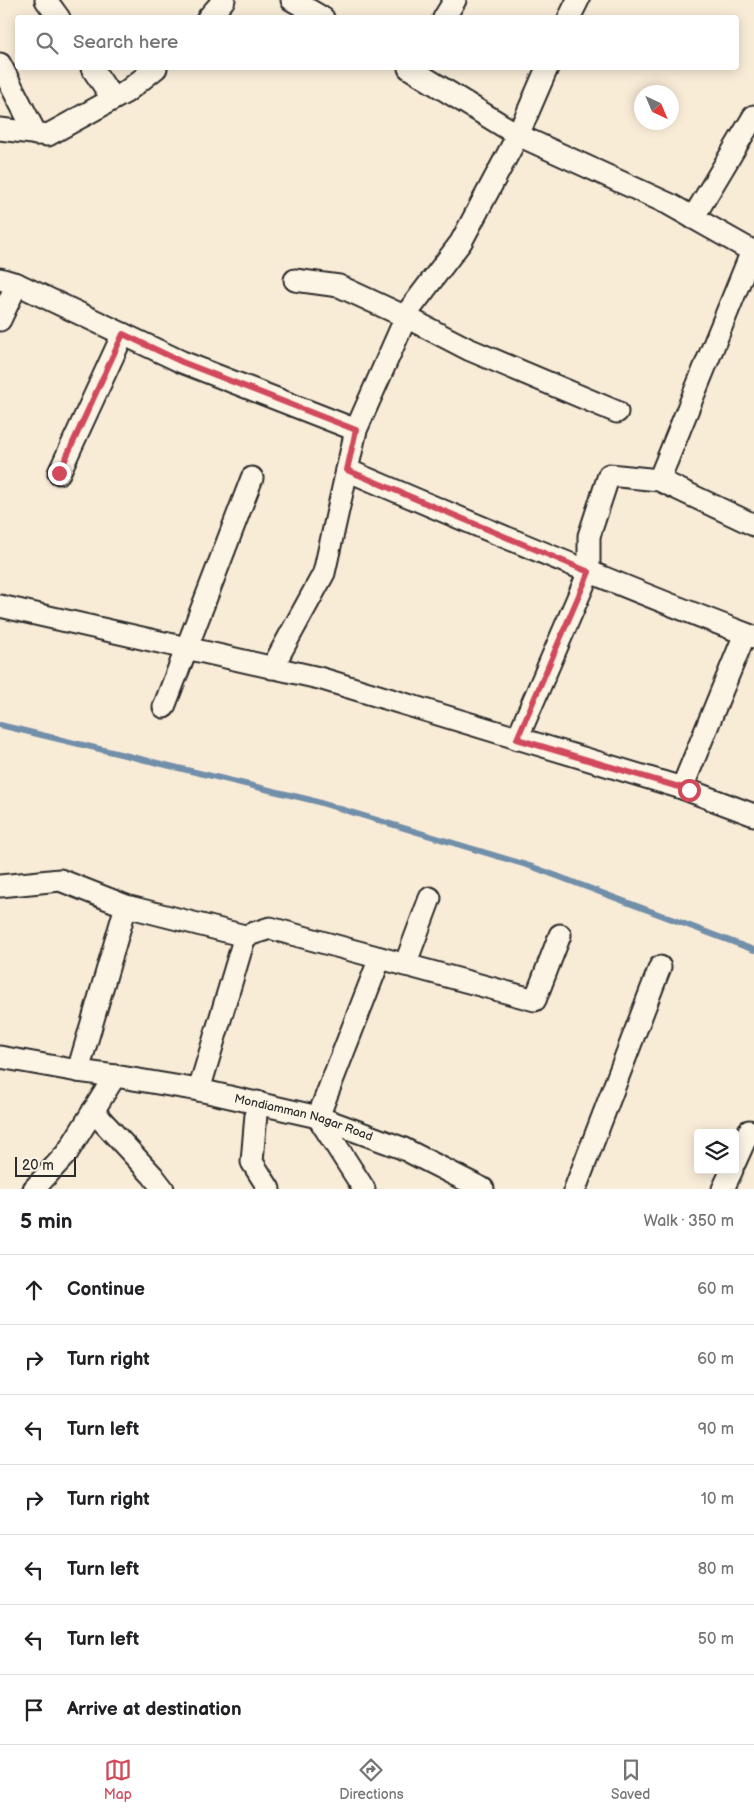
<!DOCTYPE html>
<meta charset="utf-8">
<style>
:root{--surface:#fff;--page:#f6f6f6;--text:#202124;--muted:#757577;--line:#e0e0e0;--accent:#d1495b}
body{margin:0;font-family:"Balsamiq Sans",sans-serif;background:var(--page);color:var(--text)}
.controls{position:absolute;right:15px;bottom:15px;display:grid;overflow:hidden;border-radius:5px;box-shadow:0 2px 12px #0003}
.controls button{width:45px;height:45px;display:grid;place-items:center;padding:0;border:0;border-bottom:1px solid var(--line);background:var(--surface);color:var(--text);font:25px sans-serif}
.compass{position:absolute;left:634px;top:85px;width:45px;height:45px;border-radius:50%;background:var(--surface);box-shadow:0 2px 12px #0003;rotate:136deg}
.scale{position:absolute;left:15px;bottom:12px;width:61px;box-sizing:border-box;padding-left:5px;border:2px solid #2b2b2b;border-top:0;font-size:14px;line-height:18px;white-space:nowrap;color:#2b2b2b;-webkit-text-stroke:4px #fcf5e5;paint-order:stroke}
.stop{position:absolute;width:15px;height:15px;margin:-11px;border:4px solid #d1495b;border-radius:50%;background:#fff}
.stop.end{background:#d1495b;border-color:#fff;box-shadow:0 1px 5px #0008}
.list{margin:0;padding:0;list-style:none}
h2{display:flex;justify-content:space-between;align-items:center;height:65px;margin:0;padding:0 20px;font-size:21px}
h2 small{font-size:16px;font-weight:400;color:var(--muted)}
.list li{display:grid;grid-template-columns:32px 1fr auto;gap:15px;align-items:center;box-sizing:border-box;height:70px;padding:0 20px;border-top:1px solid var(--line)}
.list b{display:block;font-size:19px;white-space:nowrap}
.list em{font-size:16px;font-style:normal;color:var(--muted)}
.icon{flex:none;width:28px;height:28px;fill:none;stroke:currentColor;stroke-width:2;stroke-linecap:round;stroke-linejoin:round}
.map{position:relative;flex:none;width:754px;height:1189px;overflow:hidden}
.search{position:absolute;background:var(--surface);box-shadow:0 2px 12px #0003;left:15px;right:15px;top:15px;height:55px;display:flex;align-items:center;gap:12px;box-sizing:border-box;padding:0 18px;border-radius:5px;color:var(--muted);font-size:19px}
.sheet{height:555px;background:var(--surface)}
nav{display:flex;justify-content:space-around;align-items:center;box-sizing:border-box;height:70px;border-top:1px solid var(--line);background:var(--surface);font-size:14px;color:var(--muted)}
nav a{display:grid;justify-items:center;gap:2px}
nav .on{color:var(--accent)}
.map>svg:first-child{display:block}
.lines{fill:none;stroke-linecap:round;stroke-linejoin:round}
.stream{stroke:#728faa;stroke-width:6}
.minor-casing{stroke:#2b2b2b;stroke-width:25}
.minor{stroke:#fcf5e5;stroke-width:21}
.route{stroke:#d1495b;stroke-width:6}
.labels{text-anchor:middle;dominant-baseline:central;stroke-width:4;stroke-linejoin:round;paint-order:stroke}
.street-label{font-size:12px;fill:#2b2b2b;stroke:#fcf5e5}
</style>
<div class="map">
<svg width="754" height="1189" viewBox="0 0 754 1189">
<rect width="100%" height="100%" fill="#f9ecd7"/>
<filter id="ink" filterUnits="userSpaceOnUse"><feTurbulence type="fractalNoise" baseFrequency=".02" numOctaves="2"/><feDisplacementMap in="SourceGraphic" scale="10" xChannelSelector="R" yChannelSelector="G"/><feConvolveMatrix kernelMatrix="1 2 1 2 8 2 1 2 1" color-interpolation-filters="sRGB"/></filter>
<g filter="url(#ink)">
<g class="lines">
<path class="stream" d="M0 725 311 800 533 867 754 950"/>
<g class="minor-casing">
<g id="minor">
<path d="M46 0 59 18"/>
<path d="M292 0 323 18"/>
<path d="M208 18 224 0"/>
<path d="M444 18 455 0"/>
<path d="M569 18 578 0"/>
<path d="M0 64 36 134"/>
<path d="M92 68 113 99"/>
<path d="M409 68 518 135 669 204 754 252"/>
<path d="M0 129 48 135 126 92 156 68"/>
<path d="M693 218 754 116"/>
<path d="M0 279 17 284 182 362 356 430"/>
<path d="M295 280 339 286 406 317 468 349 617 412"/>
<path d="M0 320 17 284"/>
<path d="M347 470C482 528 617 585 754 637"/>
<path d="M59 473 123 334"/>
<path d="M659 480 752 251"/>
<path d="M0 606 319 678 682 788 754 815"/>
<path d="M272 668 324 573 356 430 406 317 410 309 461 242 518 135 547 68"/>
<path d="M164 707 252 478"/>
<path d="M517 739 589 572V536L609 475 659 480 754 525"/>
<path d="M682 788 745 634"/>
<path d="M0 886 60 880 126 906 245 936 270 928 535 1000 560 935"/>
<path d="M405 965 430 898"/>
<path id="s1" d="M0 1057 78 1071 115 1076 199 1090 318 1117 402 1148 483 1189"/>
<path d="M78 1071 126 906"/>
<path d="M199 1090 245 936"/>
<path d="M257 1102 252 1162 269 1189"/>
<path d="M93 1111 153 1176 163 1189"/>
<path d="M735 1162 749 1131"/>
<path d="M34 1189 67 1153 115 1076"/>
<path d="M364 1189 318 1117 380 958"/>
<path d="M575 1189 660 967"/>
<path d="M723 1189 732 1170"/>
</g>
</g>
<use href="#minor" class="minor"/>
</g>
</g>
<g class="lines" filter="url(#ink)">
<path class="route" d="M59 473 123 334 182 362 356 430 347 470 589 572 517 739 689 790"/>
</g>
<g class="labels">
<g class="street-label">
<text stroke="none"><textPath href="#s1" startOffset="310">Mondiamman Nagar Road</textPath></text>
</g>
</g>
</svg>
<div class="controls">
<button><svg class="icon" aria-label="layers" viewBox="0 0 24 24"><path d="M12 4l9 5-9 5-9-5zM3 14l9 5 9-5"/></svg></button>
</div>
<svg class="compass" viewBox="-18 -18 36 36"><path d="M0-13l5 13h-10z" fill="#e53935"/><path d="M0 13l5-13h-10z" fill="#757577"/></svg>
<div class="scale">20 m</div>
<div class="stop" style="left:689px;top:790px"></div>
<div class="stop end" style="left:59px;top:473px"></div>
<div class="search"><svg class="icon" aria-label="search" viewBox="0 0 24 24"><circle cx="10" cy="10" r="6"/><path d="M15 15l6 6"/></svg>Search here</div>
</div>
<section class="sheet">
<h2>5 min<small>Walk · 350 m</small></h2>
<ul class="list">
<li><svg class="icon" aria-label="ahead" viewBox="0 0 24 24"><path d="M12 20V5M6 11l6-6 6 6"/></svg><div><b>Continue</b></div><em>60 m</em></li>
<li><svg class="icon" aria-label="right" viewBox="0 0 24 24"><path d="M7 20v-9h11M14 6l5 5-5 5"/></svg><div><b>Turn right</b></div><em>60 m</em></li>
<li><svg class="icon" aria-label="left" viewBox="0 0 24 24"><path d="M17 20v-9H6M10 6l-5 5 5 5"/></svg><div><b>Turn left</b></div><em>90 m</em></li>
<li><svg class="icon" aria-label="right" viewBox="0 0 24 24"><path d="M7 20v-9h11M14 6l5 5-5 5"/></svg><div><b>Turn right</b></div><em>10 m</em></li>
<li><svg class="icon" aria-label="left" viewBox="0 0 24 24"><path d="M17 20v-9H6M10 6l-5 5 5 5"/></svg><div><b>Turn left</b></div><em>80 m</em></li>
<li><svg class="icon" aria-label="left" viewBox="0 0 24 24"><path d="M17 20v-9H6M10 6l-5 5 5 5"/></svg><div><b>Turn left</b></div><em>50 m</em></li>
<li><svg class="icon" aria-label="arrive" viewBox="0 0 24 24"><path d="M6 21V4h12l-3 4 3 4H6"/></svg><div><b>Arrive at destination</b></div></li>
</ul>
</section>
<nav>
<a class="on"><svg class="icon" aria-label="map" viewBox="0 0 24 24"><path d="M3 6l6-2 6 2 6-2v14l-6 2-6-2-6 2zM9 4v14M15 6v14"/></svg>Map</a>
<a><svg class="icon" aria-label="directions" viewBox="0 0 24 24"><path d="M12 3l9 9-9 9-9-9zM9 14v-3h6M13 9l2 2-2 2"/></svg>Directions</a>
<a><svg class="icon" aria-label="saved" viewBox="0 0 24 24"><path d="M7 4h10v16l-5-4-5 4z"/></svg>Saved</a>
</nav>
